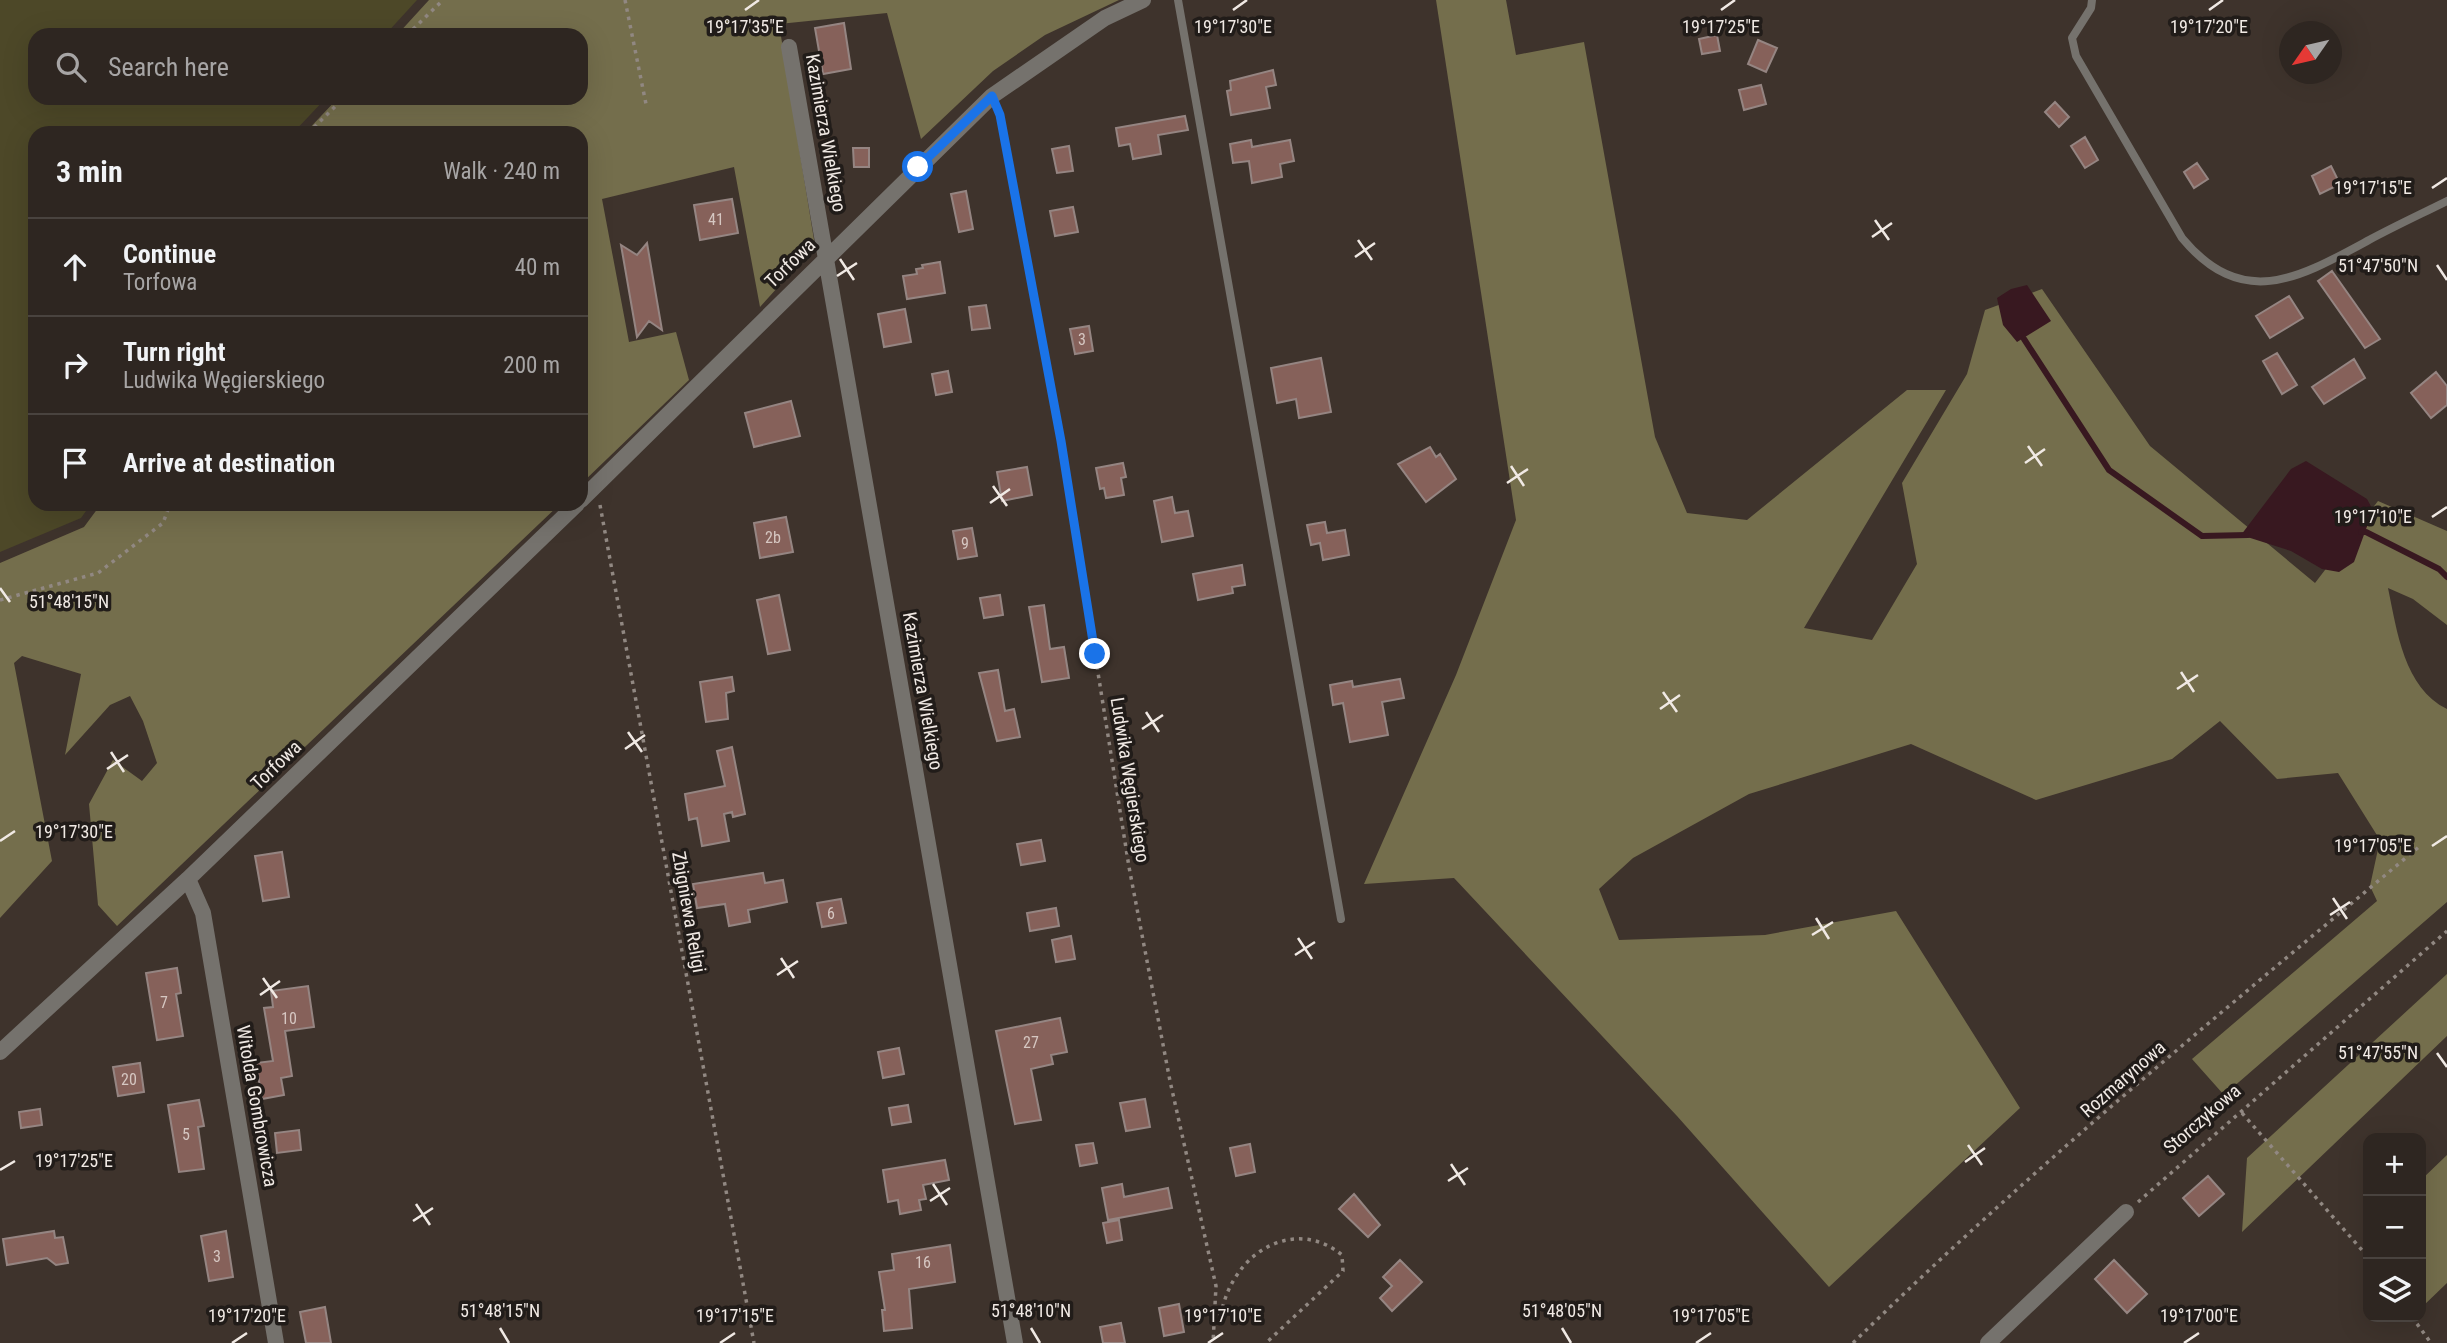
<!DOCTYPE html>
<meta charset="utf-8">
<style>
:root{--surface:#2e2621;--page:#3a322e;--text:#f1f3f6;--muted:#a7a5a5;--line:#49433f}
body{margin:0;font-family:"Roboto Condensed",sans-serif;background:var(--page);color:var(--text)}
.controls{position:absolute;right:21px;bottom:21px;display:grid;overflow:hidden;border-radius:14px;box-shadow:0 7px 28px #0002}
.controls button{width:63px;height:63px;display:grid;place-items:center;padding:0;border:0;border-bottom:2px solid var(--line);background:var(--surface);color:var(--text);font:35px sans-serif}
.compass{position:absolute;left:2279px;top:21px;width:63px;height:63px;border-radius:50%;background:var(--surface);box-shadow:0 7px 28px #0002;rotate:236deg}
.stop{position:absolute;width:21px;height:21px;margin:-16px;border:5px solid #1a73e8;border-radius:50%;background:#fff}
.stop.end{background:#1a73e8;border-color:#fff;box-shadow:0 2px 7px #0008}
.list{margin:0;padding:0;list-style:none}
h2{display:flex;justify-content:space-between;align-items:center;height:91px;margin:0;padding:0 28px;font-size:30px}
h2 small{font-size:23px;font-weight:400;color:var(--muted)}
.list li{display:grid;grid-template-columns:46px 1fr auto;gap:21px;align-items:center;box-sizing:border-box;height:98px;padding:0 28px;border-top:2px solid var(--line)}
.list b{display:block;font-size:26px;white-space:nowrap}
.list p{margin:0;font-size:23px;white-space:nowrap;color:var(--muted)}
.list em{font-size:23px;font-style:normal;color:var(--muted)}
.icon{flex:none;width:38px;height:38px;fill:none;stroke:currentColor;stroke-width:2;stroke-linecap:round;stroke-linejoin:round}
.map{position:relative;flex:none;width:2447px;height:1343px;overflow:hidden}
.search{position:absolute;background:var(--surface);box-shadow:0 7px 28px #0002;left:28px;top:28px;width:560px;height:77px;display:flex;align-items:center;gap:18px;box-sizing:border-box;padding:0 24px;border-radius:21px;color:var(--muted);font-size:26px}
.panel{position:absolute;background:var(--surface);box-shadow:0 7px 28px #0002;left:28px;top:126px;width:560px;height:385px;border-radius:21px}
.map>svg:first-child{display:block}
.green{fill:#4d4828}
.forest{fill:#746e4c}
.water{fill:#381820}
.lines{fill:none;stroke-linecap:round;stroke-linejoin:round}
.stream{stroke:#381820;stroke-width:6}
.building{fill:#86615a;stroke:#958582;stroke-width:2}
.path{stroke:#918882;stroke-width:3.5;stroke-dasharray:3.5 5;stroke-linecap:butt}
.lane{stroke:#75726d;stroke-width:8}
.street{stroke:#75726d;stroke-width:16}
.route{stroke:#1a73e8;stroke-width:9}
.ticks{fill:none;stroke:#f0e9e4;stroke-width:2.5}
.labels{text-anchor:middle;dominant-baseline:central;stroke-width:7;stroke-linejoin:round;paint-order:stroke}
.number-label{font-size:16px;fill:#d6c7c2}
.street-label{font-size:19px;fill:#f0e9e4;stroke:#211c19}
.ticks-label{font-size:18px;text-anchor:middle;fill:#f0e9e4;stroke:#211c19;stroke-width:7;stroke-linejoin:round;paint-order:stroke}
</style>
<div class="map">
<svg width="2447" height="1343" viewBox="0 0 2447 1343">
<rect width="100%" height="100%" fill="#3e332c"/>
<path class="green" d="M0 0H417L385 35H35V98H326L293 133H35V504H91L81 518 0 552Z"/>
<path class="forest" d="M429 0H1119L1045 35 993 71 921 139 887 13 779 24 815 246 760 307 734 167 602 199 629 342 676 332 689 380 581 484V133H305L338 98H581V35H397Z
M1436 0H1506L1516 55 1584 42 1655 437 1687 513 1747 520 1907 390H1946L1804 628 1872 640 1917 564 1902 483 1967 374 1985 310 2042 289 2150 446 2315 583 2378 501 2447 531V625L2413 599 2388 588C2397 631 2404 688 2447 709V902L2224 1095 2192 1059 2377 901 2370 886 2380 840 2338 773 2277 779 2220 721 2172 759 2036 800 1911 744 1749 794 1633 858 1599 889 1619 940 1765 935 1896 911 2020 1108 1829 1287 1677 1116 1454 878 1364 884 1456 675 1516 520Z
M101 504H560L117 926 98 905 89 804 113 760 142 781 157 763 143 721 130 696 110 705 65 755 81 674 22 656 14 663 52 861 0 918V563L84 527Z
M2447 974V1036L2242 1232 2247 1158Z
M2447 1155V1283L2421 1308V1180Z"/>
<path class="water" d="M2027 285 2051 321 2017 342 2003 325 1997 298 2011 289Z
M2306 461 2367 499 2373 510 2354 562 2339 572 2322 569 2291 551 2241 535 2291 469Z"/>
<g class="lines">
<path class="stream" d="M2024 339 2109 470 2202 536 2248 535
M2361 532H2366L2439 569 2447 577"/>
</g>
<path class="building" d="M844 23 851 69 823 74 815 28Z
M1717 35 1720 51 1702 54 1699 39Z
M1758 40 1777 48 1766 72 1748 64Z
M1273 70 1276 85 1266 87 1270 108 1231 115 1227 91 1231 90 1230 81Z
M1761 85 1766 104 1744 110 1739 90Z
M2055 102 2069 117 2059 127 2045 112Z
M1185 116 1188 130 1158 135 1161 154 1133 159 1130 144 1119 146 1116 128Z
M2085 137 2098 160 2085 168 2071 146Z
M1251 140 1252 147 1290 140 1294 161 1280 164 1282 177 1252 183 1249 161 1233 163 1230 144Z
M1069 146 1073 171 1057 173 1052 149Z
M853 148H869V167H854Z
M2197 163 2208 179 2194 188 2184 172Z
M2331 166 2340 184 2320 194 2312 176Z
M966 191 973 229 959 232 951 194Z
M732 199 738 233 700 240 694 205Z
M1073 207 1078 232 1055 236 1050 211Z
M647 243 662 330 649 321 637 337 621 245 637 255Z
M940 262 945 293 907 299 903 276 917 274 916 269 923 268 922 265Z
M2332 271 2380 339 2365 348 2318 281Z
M2289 296 2303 318 2270 338 2256 316Z
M986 305 990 328 972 330 969 307Z
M905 309 911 342 884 347 878 314Z
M1089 326 1093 351 1075 354 1070 329Z
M2277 353 2297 385 2282 394 2263 361Z
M1321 358 1331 412 1299 418 1296 399 1277 403 1271 368Z
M2354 359 2365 378 2324 404 2312 387Z
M948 371 952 392 936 395 932 374Z
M2436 372 2447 386V405L2431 418 2411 393Z
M791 401 800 436 754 447 745 413Z
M1430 447 1436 457 1440 454 1456 479 1426 502 1398 464Z
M1123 463 1126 477 1121 478 1124 495 1106 498 1104 488 1100 489 1096 468Z
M1027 467 1032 495 1002 501 997 472Z
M1172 497 1175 513 1188 511 1193 536 1162 542 1154 501Z
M786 517 793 552 760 558 754 523Z
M1325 522 1327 533 1345 530 1349 555 1323 560 1320 543 1311 545 1307 525Z
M972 528 977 556 958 559 953 531Z
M1242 565 1245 585 1232 587 1233 593 1198 600 1193 574Z
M779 595 790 650 768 654 757 600Z
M1000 595 1003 615 984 618 980 598Z
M1044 605 1050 649 1064 647 1069 678 1042 682 1029 607Z
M998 670 1005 711 1014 709 1020 737 997 741 979 673Z
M732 677 734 691 726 693 728 719 706 722 700 682Z
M1400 679 1404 698 1382 702 1388 735 1350 742 1343 703 1333 705 1330 685 1352 681 1353 687Z
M732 747 745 814 733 817 732 812 724 814 729 841 702 846 697 818 689 820 685 794 725 786 717 751Z
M1041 840 1045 861 1021 865 1017 844Z
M282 852 289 897 263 901 255 856Z
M763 873 765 883 783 880 787 902 748 910 750 922 729 926 725 904 697 908 693 884Z
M841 899 846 923 822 927 817 903Z
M1056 908 1059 926 1030 931 1027 913Z
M1071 936 1075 959 1056 962 1052 940Z
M177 968 181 993 176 994 183 1036 157 1040 146 973Z
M308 986 314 1027 285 1031 292 1076 281 1078 284 1095 262 1099 256 1063 273 1061 264 1008 273 1007 271 991Z
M1060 1018 1067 1052 1051 1055 1053 1064 1031 1069 1041 1120 1015 1124 996 1031Z
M899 1048 904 1074 883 1078 878 1052Z
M140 1063 144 1092 118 1096 113 1067Z
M1145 1099 1150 1127 1126 1131 1120 1103Z
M199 1100 204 1126 198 1127 204 1169 179 1172 168 1105Z
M908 1105 911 1122 892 1125 889 1108Z
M40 1109 42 1125 21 1128 19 1112Z
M299 1130 301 1150 277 1153 275 1133Z
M1093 1143 1097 1163 1080 1166 1076 1145Z
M1250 1144 1255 1172 1236 1176 1230 1148Z
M945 1160 949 1180 923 1185 926 1199 919 1200 921 1210 900 1214 898 1200 888 1202 883 1170Z
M2208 1176 2224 1194 2199 1216 2183 1198Z
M1122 1184 1124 1197 1168 1188 1172 1208 1108 1220 1102 1188Z
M1354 1194 1380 1225 1368 1237 1339 1209Z
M1119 1220 1122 1240 1107 1243 1103 1223Z
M54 1231 55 1238 63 1237 68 1263 56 1265 47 1258 7 1265 3 1239Z
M226 1231 233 1277 209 1281 201 1236Z
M950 1245 955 1282 909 1289 912 1328 884 1331 882 1310H885L879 1272 894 1270 892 1254Z
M1400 1260 1422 1282 1392 1311 1380 1298 1392 1286 1383 1277Z
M2114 1260 2147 1294 2127 1313 2095 1279Z
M1179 1304 1184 1332 1164 1336 1159 1308Z
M325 1307 331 1343H306L300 1312Z
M1121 1323 1125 1343H1103L1100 1327Z"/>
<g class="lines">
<path class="path" d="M625 0 646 104
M407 35 443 0
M999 114 1061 441 1129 867 1170 1081 1216 1286 1213 1343
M308 133 344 98
M600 505 754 1343
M0 600 98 573 163 523 170 504
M2242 1113 2368 1257
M2138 1202 2447 931
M2412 1317 2431 1343
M1218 1324C1222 1308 1226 1292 1235 1278 1259 1239 1306 1225 1342 1255L1343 1271 1266 1343
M1853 1343C2032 1167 2228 1007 2420 846"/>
<path class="lane" d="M1178 0 1341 919
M2092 0 2091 8 2072 38 2076 56 2182 238C2243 311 2299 278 2369 240 2395 226 2421 214 2447 201"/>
<path class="street" d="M789 47 1015 1343
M581 500 992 96 1105 18 1143 0
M188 879 203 913 276 1343
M0 1052 188 879 577 504
M1988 1343 2126 1212"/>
</g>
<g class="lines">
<path class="route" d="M918 167 992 96 1000 115 1061 441 1095 654"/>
</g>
<path class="ticks" d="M745 10 759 0M1233 10 1247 0M1721 10 1735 0M2209 10 2223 0M2432 188 2447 178M1875 220 1889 240M1872 237 1892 223M1358 240 1372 260M1355 257 1375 243M840 259 854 280M2437 265 2447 280M837 276 857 263M2028 446 2042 466M2025 463 2045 449M1511 466 1524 486M1507 483 1528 469M993 486 1007 506M990 503 1010 489M2432 517 2447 507M0 588 10 602M2181 672 2194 692M2177 689 2198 675M1663 692 1677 712M1660 709 1680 695M1146 712 1159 732M1142 729 1163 715M628 732 642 752M625 749 645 735M111 752 124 772M107 769 128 755M0 841 15 831M2432 846 2447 836M2333 898 2347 919M2330 915 2350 902M1816 918 1829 939M1812 935 1833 922M1298 938 1312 959M1295 955 1315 942M781 958 794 978M777 975 798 961M263 978 277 998M260 995 280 981M2437 1053 2447 1067M1968 1145 1982 1165M1965 1162 1985 1148M1451 1164 1465 1185M0 1170 15 1161M1448 1181 1468 1168M933 1184 947 1205M930 1201 950 1188M416 1204 430 1225M413 1221 433 1208M500 1328 509 1343M1031 1328 1040 1343M1562 1328 1571 1343M232 1343 247 1333M720 1343 735 1333M1208 1343 1223 1333M1696 1343 1711 1333M2184 1343 2199 1333"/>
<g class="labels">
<g class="number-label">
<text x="716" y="219">41</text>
<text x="1082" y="339">3</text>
<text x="773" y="537">2b</text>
<text x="965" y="543">9</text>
<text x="831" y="913">6</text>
<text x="164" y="1002">7</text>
<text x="289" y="1018">10</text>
<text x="1031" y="1042">27</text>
<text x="129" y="1079">20</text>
<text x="186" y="1134">5</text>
<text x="217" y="1256">3</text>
<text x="923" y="1262">16</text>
</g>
<g class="street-label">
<text transform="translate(826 133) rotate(80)">Kazimierza Wielkiego</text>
<text transform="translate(790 263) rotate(-44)">Torfowa</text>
<text transform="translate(923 691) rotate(80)">Kazimierza Wielkiego</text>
<text transform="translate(276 765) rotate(-44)">Torfowa</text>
<text transform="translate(1130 780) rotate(81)">Ludwika Węgierskiego</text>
<text transform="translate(689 912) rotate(80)">Zbigniewa Religi</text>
<text transform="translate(2123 1079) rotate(-41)">Rozmarynowa</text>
<text transform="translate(257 1106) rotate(80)">Witolda Gombrowicza</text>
<text transform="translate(2202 1119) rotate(-41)">Storczykowa</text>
</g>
</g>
<g class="ticks-label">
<text x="745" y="33">19°17'35"E</text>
<text x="1233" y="33">19°17'30"E</text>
<text x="1721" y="33">19°17'25"E</text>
<text x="2209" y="33">19°17'20"E</text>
<text x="2373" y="194">19°17'15"E</text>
<text x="2378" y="272">51°47'50"N</text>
<text x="2373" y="523">19°17'10"E</text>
<text x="69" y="608">51°48'15"N</text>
<text x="74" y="838">19°17'30"E</text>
<text x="2373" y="852">19°17'05"E</text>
<text x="2378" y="1059">51°47'55"N</text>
<text x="74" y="1167">19°17'25"E</text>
<text x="500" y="1317">51°48'15"N</text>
<text x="1031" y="1317">51°48'10"N</text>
<text x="1562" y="1317">51°48'05"N</text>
<text x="247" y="1322">19°17'20"E</text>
<text x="735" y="1322">19°17'15"E</text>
<text x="1223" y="1322">19°17'10"E</text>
<text x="1711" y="1322">19°17'05"E</text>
<text x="2199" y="1322">19°17'00"E</text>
</g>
</svg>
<div class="controls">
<button>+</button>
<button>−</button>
<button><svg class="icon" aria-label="layers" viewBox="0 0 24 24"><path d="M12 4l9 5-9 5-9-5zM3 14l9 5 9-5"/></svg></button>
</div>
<svg class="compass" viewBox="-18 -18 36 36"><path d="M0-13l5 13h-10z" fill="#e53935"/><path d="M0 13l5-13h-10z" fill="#a7a5a5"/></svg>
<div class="stop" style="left:918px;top:167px"></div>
<div class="stop end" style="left:1095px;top:654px"></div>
<div class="search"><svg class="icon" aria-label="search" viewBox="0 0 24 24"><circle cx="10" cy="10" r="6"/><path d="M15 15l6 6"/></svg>Search here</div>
<section class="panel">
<h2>3 min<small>Walk · 240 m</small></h2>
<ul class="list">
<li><svg class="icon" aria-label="ahead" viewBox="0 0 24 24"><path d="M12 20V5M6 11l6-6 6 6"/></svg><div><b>Continue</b><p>Torfowa</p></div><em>40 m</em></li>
<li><svg class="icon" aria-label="right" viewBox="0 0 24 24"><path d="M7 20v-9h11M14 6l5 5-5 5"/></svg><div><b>Turn right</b><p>Ludwika Węgierskiego</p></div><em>200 m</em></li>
<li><svg class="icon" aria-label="arrive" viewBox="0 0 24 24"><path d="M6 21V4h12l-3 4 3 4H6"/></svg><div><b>Arrive at destination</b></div></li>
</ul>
</section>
</div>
